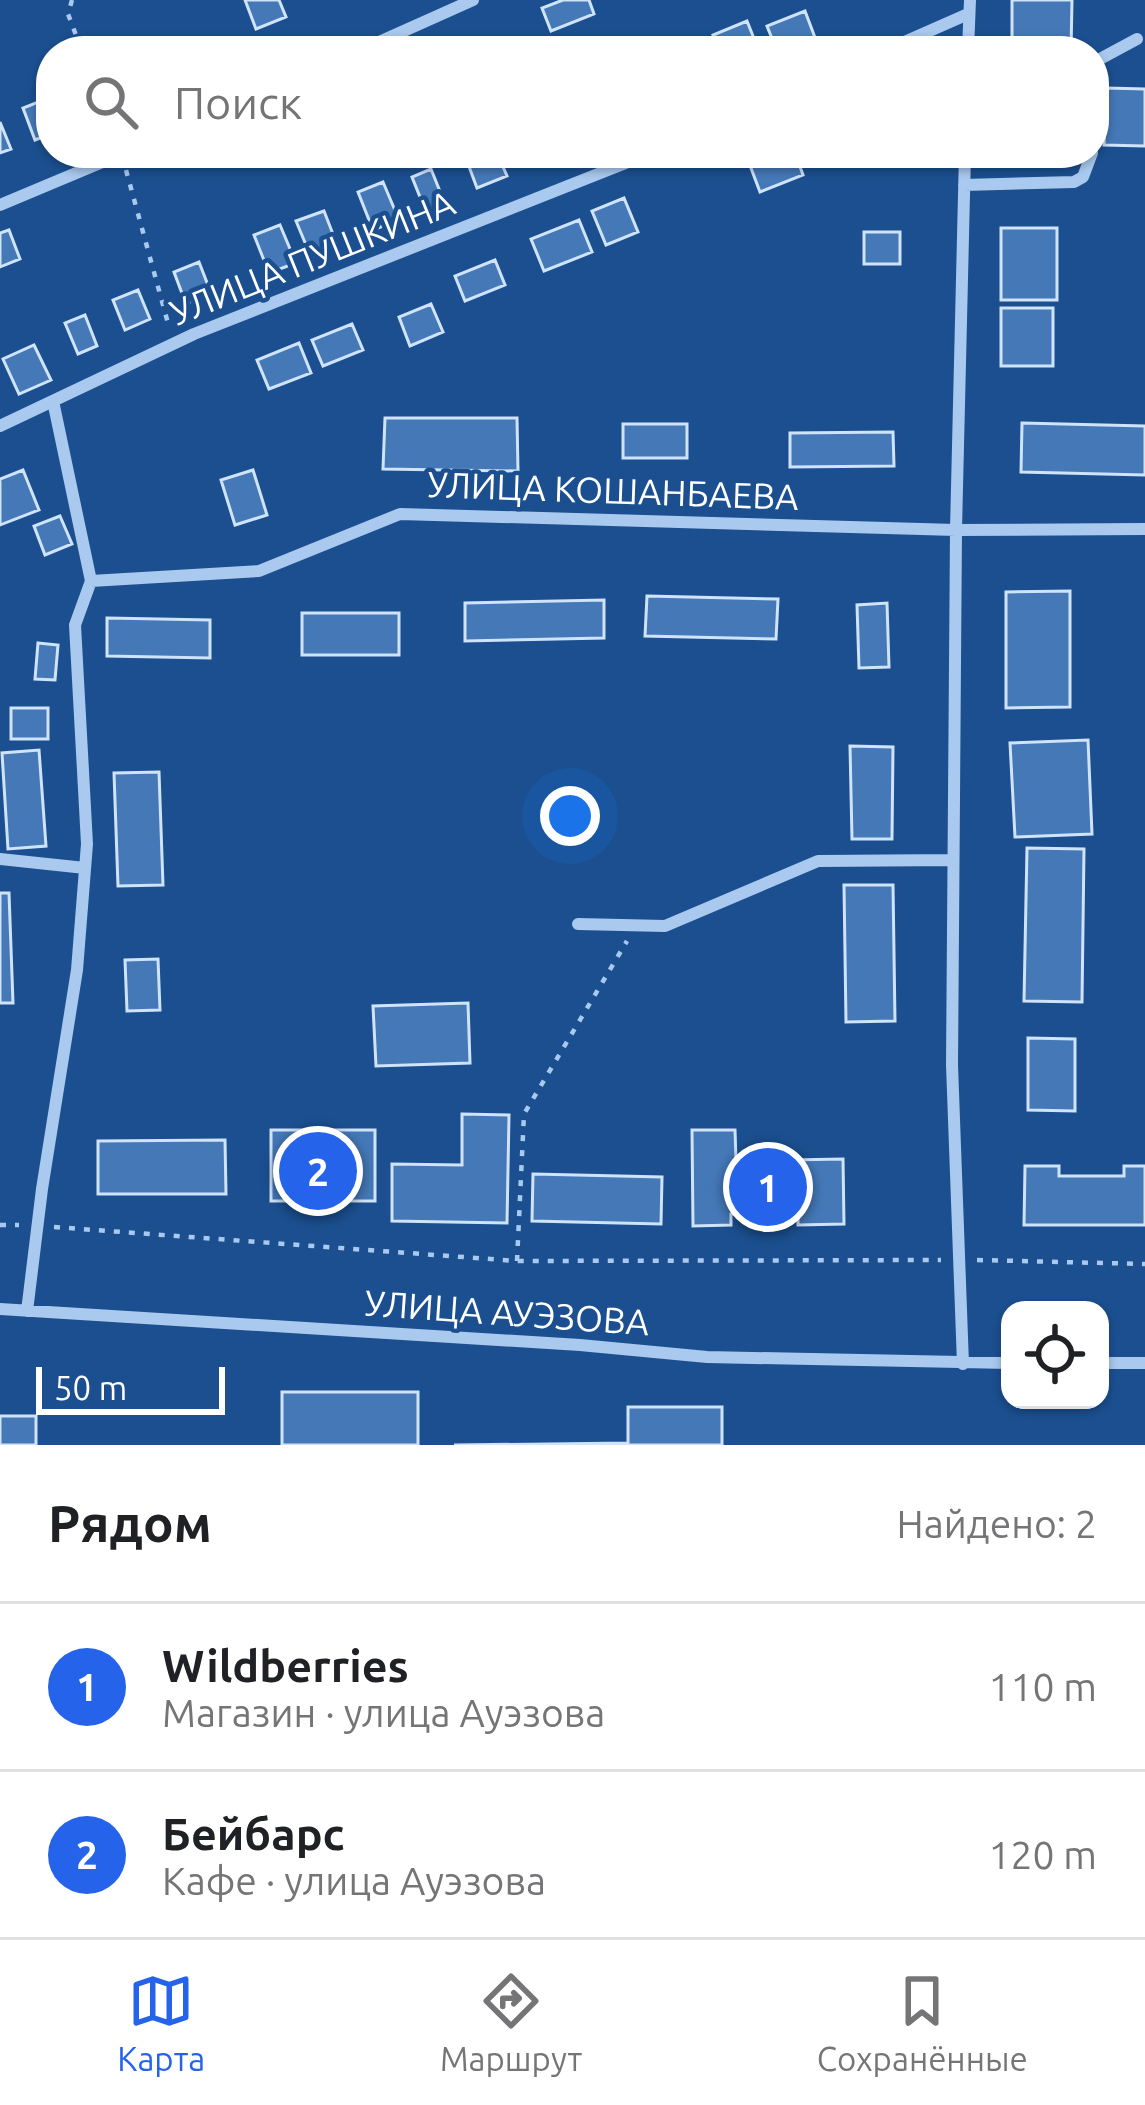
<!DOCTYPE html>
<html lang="ru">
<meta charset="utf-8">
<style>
:root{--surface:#fff;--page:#f2f2f2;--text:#202124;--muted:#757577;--line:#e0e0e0;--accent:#2563eb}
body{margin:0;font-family:Ubuntu,sans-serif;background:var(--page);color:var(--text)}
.controls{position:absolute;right:36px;bottom:36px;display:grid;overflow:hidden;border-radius:24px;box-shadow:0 3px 9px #0004}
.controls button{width:108px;height:108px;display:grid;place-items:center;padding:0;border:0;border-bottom:3px solid var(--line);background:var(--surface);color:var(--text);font:60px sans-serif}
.scale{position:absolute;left:36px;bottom:30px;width:189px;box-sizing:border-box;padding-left:12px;border:6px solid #fff;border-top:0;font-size:33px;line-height:42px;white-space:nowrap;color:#fff;-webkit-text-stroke:9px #1b4f8f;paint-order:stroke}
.you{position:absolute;left:570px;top:816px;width:42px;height:42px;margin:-30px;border:9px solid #fff;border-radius:50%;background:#1a73e8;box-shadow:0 0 0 18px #1a73e833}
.badge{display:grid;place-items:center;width:78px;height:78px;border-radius:50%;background:var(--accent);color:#fff;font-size:39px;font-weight:700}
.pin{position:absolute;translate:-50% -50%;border:6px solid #fff;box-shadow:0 3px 12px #0006}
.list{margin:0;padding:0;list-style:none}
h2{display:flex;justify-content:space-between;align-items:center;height:156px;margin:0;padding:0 48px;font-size:51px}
h2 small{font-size:39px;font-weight:400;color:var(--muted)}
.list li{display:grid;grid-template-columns:78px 1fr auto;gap:36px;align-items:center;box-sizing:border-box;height:168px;padding:0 48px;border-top:3px solid var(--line)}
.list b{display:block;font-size:45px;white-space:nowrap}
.list p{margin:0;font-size:39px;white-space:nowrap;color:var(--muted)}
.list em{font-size:39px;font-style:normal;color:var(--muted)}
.icon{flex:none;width:66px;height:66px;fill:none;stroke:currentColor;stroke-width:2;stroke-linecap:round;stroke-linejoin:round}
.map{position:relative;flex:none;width:1145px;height:1445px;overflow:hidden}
.search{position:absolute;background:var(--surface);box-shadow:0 3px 9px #0004;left:36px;right:36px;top:36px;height:132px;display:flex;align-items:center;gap:30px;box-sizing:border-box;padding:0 42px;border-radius:48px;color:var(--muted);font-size:45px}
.sheet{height:492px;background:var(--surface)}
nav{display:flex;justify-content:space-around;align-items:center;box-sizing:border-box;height:168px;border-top:3px solid var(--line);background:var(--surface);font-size:33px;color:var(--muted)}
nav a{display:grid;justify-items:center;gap:6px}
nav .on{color:var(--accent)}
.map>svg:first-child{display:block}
.building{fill:#4478b7;stroke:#cfe3fa;stroke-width:3}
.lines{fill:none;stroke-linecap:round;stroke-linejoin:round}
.path{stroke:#a9c9ee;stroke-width:4.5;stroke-dasharray:6 9;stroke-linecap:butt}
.street{stroke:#a9c9ee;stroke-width:12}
.labels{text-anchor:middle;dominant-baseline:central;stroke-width:9;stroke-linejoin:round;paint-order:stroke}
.street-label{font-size:36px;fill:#fff;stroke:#1b4f8f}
</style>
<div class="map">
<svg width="1145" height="1445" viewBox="0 0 1145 1445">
<rect width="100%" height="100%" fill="#1b4f8f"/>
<path class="building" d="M245 0H279L286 17 256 29Z
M563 0H589L594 14 551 31 542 8Z
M1012 0H1072L1071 51H1012Z
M805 11 817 43 797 51H777L767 26Z
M747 21 759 51H720L713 35Z
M1106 88 1145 89V146L1104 145Z
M51 97V134L35 140 23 108Z
M0 122 11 149 0 153Z
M464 153H497L507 176 477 188Z
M523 153H553L554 156 528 166Z
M765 153H795L803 175 760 192 748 160Z
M1012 153H1071V161L1012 160Z
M431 169 445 204 426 212 412 177Z
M383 182 399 220 373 230 358 192Z
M624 198 638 232 606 245 592 211Z
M324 211 338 247 311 257 296 221Z
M579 220 592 252 544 271 531 239Z
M280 225 296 263 269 273 254 235Z
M1001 228H1057V300H1001Z
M9 230 20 259 0 267V233Z
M864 232H900V264H864Z
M495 260 505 285 465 301 455 276Z
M199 262 211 293 186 304 174 272Z
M138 290 150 319 125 330 113 300Z
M431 304 443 332 410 346 399 317Z
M1001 308H1053V366H1001Z
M85 315 97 346 78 354 65 323Z
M352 324 363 350 323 366 312 340Z
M299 343 311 373 269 389 257 360Z
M34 345 51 380 19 394 3 359Z
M385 418H517L518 471 383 469Z
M1022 423 1145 426V475L1021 472Z
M623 424H687V458H623Z
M893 432 894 466 790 467V433Z
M23 470 39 510 0 525V479Z
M253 470 267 515 235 525 221 480Z
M60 516 72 544 45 555 34 526Z
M1070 591V707L1006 708V592Z
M647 596 778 599 776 639 645 636Z
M604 600V638L465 641V603Z
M887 603 889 667 859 668 857 605Z
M302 613H399V655H302Z
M107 618 210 620V658L107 656Z
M38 643 58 645 55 680 35 679Z
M11 708H48V739H11Z
M1088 740 1092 834 1015 837 1010 743Z
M850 746 893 747 892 839H852Z
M39 750 46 846 8 849 2 753Z
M159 772 163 885 118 886 114 773Z
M1027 848 1084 849 1082 1002 1024 1001Z
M844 885H893L895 1021 846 1022Z
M0 893H9L13 1003H0Z
M158 959 160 1010 127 1011 125 960Z
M468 1003 470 1063 376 1066 373 1006Z
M1028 1038 1075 1039V1111L1028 1110Z
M462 1114 509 1115 507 1223 392 1221V1164L462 1165Z
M271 1130H375V1201H271Z
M692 1130H735L736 1161 843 1159 844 1224 798 1225V1213L731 1214V1225L693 1226Z
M225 1140 226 1194H98V1141Z
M1025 1166H1059V1176H1124V1166H1145V1225H1024Z
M533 1174 662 1177 661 1224 532 1221Z
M282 1392H418V1445H282Z
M628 1407H722V1445H454L628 1443Z
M0 1416H36V1445H0Z"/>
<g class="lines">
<path class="path" d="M72 0 68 14 82 51
M126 170 169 327
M0 1225H19
M54 1227 517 1261 941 1260
M977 1260 1145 1264
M517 1261 524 1114 627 941"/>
<path class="street" d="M359 51 473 0
M884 51 968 14
M968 51 970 0
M1094 84 1098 60 1137 39
M964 185 1074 182 1083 177 1092 153
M0 205 124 153
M0 426 194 334 651 153
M91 581 259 571 400 514 956 530 1145 529
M0 859 85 868
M578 924 665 926 818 861 953 860
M0 1309 580 1345 707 1357 1010 1363
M27 1311 42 1189 77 970 87 844 75 625 91 581 53 401
M1100 1363H1145
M963 1364 952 1065 956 530 965 153"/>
</g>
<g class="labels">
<g class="street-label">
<text transform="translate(312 257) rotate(-22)">УЛИЦА ПУШКИНА</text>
<text transform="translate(613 490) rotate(2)">УЛИЦА КОШАНБАЕВА</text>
<text transform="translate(507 1312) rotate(4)">УЛИЦА АУЭЗОВА</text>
</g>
</g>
</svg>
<div class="controls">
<button><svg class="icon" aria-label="locate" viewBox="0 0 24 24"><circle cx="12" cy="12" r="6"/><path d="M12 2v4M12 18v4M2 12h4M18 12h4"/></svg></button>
</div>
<div class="scale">50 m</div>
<div class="you"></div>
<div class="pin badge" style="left:768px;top:1187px">1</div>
<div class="pin badge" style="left:318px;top:1171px">2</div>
<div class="search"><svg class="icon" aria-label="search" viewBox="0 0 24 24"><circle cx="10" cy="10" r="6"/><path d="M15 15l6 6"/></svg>Поиск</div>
</div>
<section class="sheet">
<h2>Рядом<small>Найдено: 2</small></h2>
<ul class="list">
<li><span class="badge">1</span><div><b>Wildberries</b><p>Магазин · улица Ауэзова</p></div><em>110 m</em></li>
<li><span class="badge">2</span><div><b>Бейбарс</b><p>Кафе · улица Ауэзова</p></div><em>120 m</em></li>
</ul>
</section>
<nav>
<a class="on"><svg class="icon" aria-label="map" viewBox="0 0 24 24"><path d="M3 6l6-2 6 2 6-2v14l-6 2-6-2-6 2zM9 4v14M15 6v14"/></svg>Карта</a>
<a><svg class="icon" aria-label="directions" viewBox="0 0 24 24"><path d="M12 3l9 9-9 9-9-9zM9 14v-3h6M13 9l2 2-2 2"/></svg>Маршрут</a>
<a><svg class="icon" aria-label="saved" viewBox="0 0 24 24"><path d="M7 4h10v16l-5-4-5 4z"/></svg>Сохранённые</a>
</nav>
